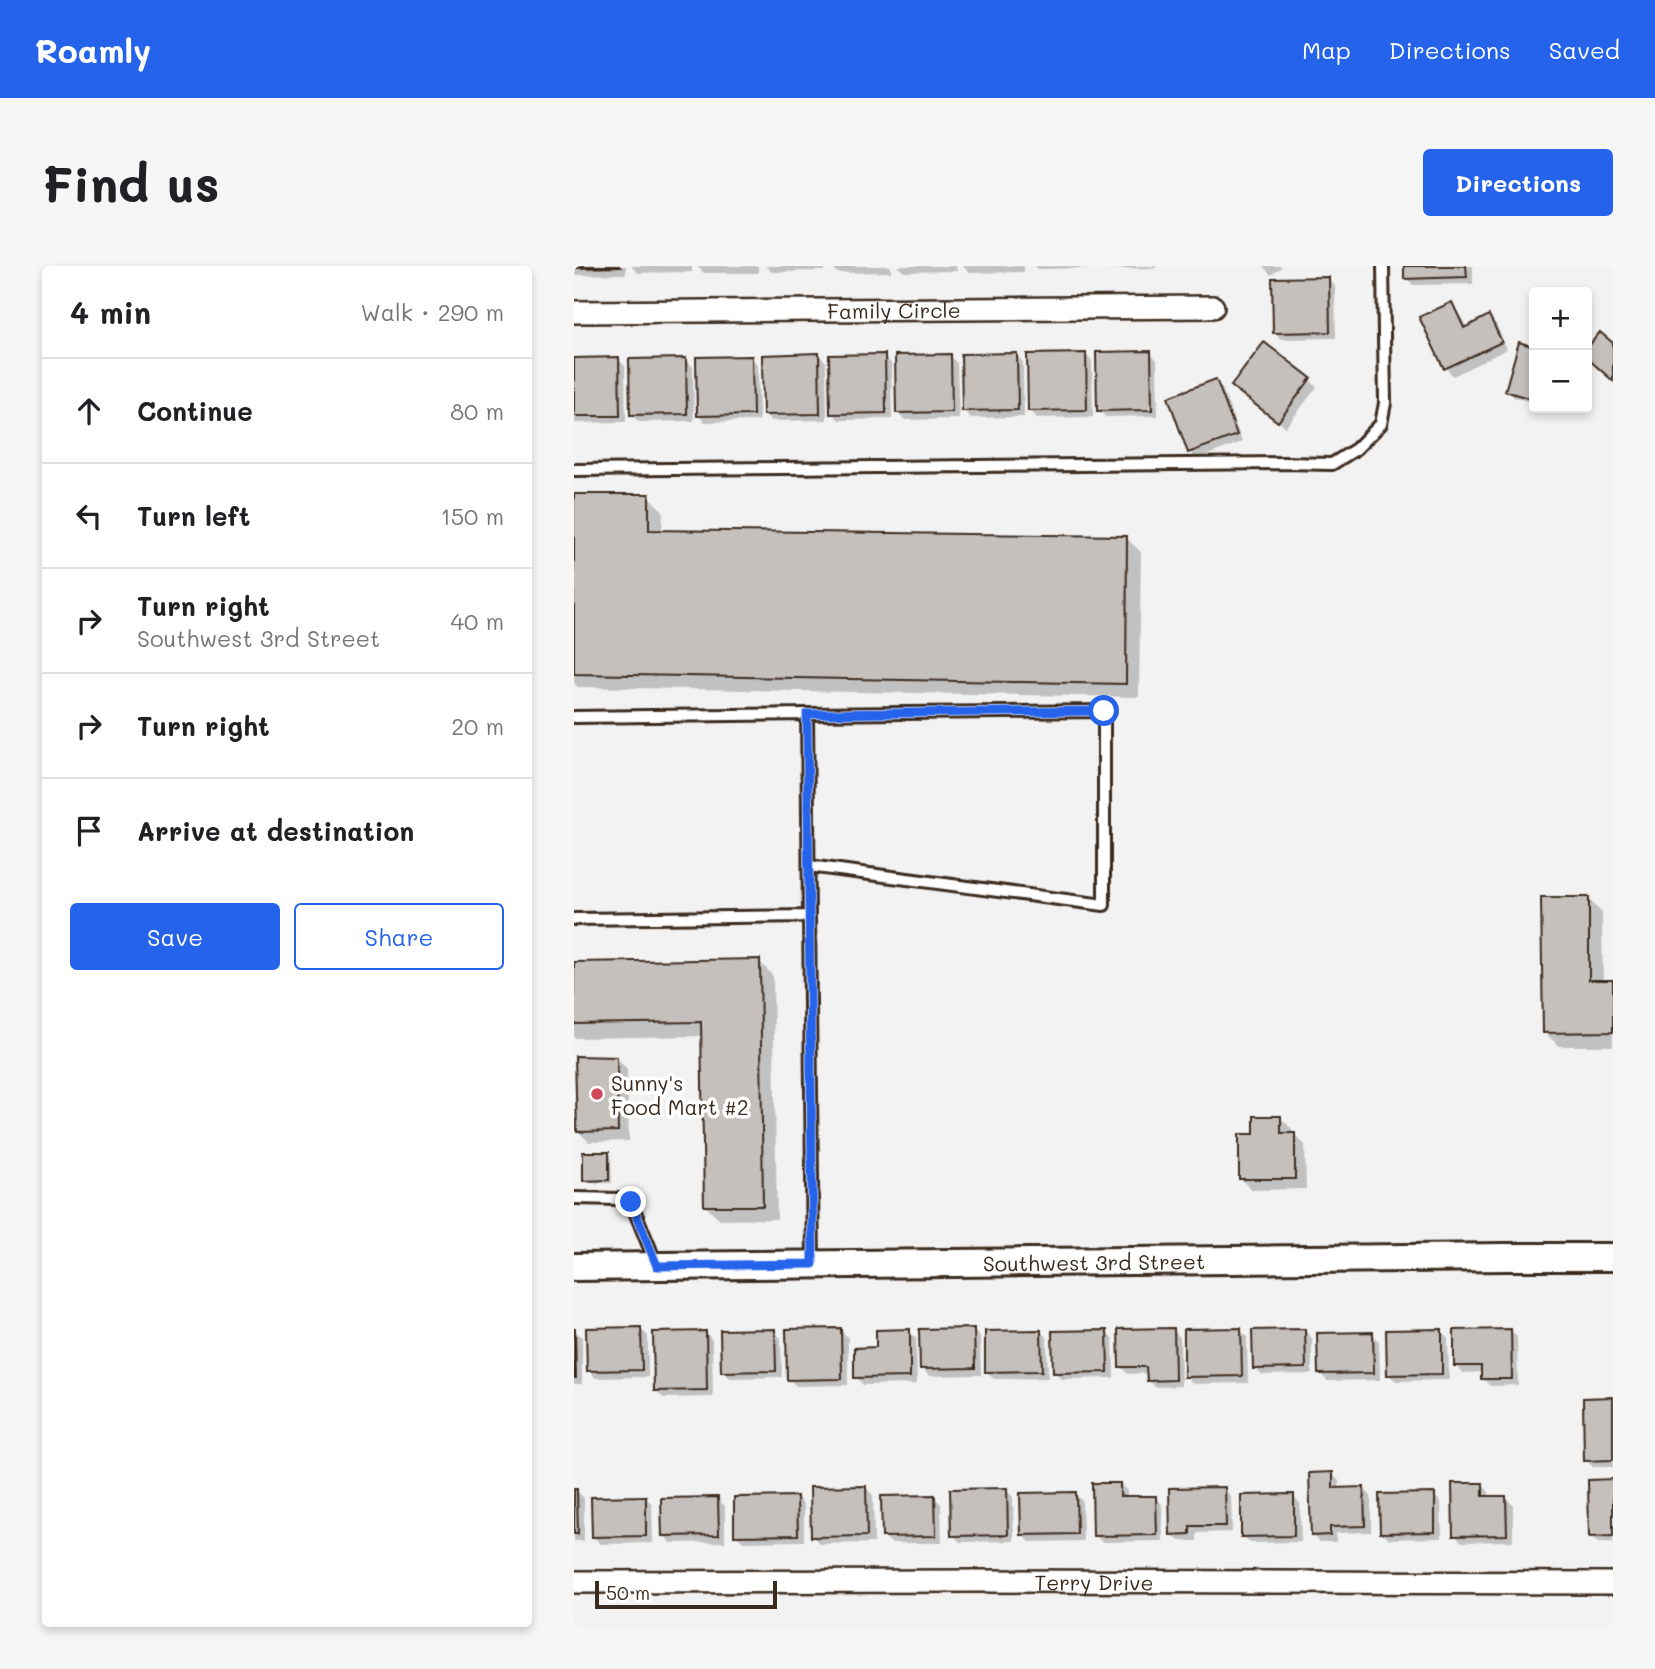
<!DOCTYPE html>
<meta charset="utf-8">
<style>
:root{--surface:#fff;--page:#f6f6f6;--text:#202124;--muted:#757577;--line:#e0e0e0;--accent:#2563eb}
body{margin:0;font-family:Mali,sans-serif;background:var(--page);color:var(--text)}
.controls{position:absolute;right:21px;top:21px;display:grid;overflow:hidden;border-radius:7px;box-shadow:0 4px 10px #0003}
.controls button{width:63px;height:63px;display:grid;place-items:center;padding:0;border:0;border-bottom:2px solid var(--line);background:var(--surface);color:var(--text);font:35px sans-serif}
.scale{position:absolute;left:21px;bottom:18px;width:182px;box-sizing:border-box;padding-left:7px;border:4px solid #3b2a1e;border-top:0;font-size:19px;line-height:24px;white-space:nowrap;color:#3b2a1e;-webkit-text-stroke:5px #fff;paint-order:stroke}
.stop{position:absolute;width:21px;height:21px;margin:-16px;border:5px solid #2563eb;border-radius:50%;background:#fff}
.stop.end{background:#2563eb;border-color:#fff;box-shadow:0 2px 7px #0008}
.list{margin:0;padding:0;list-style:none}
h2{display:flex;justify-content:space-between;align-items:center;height:91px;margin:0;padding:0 28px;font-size:30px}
h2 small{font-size:23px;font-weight:400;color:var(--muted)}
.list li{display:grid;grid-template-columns:46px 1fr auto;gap:21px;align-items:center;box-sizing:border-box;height:105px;padding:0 28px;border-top:2px solid var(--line)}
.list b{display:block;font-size:26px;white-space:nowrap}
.list p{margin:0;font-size:23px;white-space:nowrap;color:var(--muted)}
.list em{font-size:23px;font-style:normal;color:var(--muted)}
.actions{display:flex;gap:14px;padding:21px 28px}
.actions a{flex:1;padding:16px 0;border:2px solid var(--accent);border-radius:7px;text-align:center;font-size:24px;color:var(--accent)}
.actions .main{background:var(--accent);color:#fff}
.icon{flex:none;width:38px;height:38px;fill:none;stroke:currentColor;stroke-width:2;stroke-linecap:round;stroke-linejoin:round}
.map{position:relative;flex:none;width:1039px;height:1361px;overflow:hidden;border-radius:7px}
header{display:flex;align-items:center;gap:42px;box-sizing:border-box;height:98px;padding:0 35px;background:var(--accent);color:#fff}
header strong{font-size:33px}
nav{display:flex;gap:38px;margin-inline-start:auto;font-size:24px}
.intro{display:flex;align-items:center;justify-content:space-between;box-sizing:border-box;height:168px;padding:0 42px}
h1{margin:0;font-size:49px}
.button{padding:18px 32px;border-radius:7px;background:var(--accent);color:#fff;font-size:24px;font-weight:700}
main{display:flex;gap:42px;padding:0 42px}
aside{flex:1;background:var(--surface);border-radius:7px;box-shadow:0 4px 10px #0003}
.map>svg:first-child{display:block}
.shadow{fill:#0003}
.building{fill:#c6c0bd;stroke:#3b2a1e;stroke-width:2}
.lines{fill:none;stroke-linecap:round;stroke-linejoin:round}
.service-casing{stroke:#3b2a1e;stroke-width:16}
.minor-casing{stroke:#3b2a1e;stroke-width:26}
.tertiary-casing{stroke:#3b2a1e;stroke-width:32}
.service{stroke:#fff;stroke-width:10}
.minor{stroke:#fff;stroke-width:21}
.tertiary{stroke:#fff;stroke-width:26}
.route{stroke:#2563eb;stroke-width:9}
.poi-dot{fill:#d1495b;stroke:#fff;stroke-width:2.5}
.labels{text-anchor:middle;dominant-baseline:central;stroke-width:7;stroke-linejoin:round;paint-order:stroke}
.street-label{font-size:21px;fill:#3b2a1e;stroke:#fff}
.poi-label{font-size:21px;fill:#3b2a1e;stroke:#fff;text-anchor:start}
</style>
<header>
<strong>Roamly</strong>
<nav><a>Map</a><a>Directions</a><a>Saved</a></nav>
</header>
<div class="intro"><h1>Find us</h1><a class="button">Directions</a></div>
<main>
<aside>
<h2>4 min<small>Walk · 290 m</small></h2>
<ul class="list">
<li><svg class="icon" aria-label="ahead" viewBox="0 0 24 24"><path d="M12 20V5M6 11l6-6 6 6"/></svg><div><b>Continue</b></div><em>80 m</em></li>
<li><svg class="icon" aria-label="left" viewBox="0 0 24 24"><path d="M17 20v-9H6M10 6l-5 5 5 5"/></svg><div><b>Turn left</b></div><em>150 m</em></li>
<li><svg class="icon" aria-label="right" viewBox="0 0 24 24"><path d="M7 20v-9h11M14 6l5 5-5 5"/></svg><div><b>Turn right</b><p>Southwest 3rd Street</p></div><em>40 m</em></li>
<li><svg class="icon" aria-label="right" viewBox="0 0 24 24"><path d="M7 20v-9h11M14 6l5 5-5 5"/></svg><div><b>Turn right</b></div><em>20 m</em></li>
<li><svg class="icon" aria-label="arrive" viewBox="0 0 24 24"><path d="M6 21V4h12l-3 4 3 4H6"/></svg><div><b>Arrive at destination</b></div></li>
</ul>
<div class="actions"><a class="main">Save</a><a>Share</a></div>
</aside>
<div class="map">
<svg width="1039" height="1361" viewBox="0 0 1039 1361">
<rect width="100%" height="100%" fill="#f3f2f2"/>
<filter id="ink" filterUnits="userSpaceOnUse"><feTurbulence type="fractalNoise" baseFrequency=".0143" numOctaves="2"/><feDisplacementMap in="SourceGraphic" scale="14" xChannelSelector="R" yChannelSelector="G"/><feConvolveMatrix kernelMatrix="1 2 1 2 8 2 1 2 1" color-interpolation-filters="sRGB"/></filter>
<g filter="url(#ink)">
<path class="shadow" d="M0 0H52V8L0 9Z
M57 0H118V6L64 7Z
M123 0H184V7H130Z
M191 0H251V5L198 6Z
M257 0H317V6L263 7Z
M324 0H382L383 5 330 6Z
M389 0H450V6L395 7Z
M461 0H516V2L464 3Z
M527 0H582V2L530 3Z
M689 0H709L697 9Z
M831 0H899V18L839 19 832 12Z
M754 13 761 20 762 72 707 73 700 66Z
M877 38 884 45 893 62 915 51 922 58 933 83 879 110 872 102 847 52Z
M947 79 960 83V137L940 131 933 124Z
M576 87 583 94 584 150 532 151 524 144Z
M511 88 518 95 519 151 463 152 456 144Z
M245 89 252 96 253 154 198 155 190 148Z
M442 89 449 96 450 151 397 152 390 145Z
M310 90 317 97 318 153 265 154 258 147Z
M376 90 383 97 385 153 331 154 324 147Z
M177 91 184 99 185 155 131 156 124 149Z
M44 93 51 100 52 156 0 157V94Z
M112 94 119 101 120 155 65 156 58 149Z
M736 114 743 121 712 161 666 127Z
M641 115 648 122 668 176 623 193 616 186Z
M0 230H74L89 245 88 266 552 272 567 286 565 431 4 421 0 417Z
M1014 632 1028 647 1029 716H1039V780H985L970 766Z
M185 695 199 710 203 953 146 954 131 940 129 770 0 772V698Z
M42 792 53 803 55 875 15 876 4 865Z
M707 852 718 863V868H720L731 879 732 923 678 924 667 913 682 870Z
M34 887 37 890 38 917H14L11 914Z
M67 1063 74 1070V1111L22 1112 15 1105Z
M0 1064 8 1071V1118H0Z
M266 1064 274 1071V1119L222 1120 215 1113Z
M399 1064 406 1071 407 1109 355 1110 348 1102Z
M599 1064 606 1071 607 1120 581 1121 574 1114V1107L554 1108 547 1101Z
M666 1064 673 1071 674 1117 619 1118 612 1110Z
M936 1064 943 1071 944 1119 916 1120 909 1113V1106L889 1107 882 1100Z
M200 1065 207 1072 208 1111 156 1112 149 1105Z
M335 1065 342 1072 343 1118 289 1119 282 1111 304 1083Z
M466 1065 473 1072 474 1112 420 1113 413 1106Z
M731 1065 738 1072V1108L688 1109 681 1102Z
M867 1065 874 1072 875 1114 822 1115 814 1108Z
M131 1066 138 1074 139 1131 89 1132 82 1124Z
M532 1066 539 1073 540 1112 488 1113 481 1106Z
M798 1068 805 1075 806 1114 753 1115 746 1107Z
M1039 1133V1201H1019L1012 1194Z
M758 1208 765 1215V1224L790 1223 797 1230V1266L762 1267V1276H745L738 1269Z
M1039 1215V1277H1024L1017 1270Z
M546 1218 553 1225V1232L581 1231 588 1238 589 1275 528 1276 521 1269Z
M908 1218 915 1226V1232H932L939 1239V1275L888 1276 881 1269Z
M292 1222 299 1229 300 1277 246 1278 239 1271Z
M650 1223 657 1230 658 1266 623 1267V1275H605L598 1268Z
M432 1224 439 1231 440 1275 386 1276 379 1269Z
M0 1225H2L10 1232V1275H0Z
M501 1228 508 1235 509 1275 456 1276 449 1269Z
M860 1229 867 1236 868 1272 815 1273 808 1266Z
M719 1230 726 1237 727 1276 676 1277 669 1270Z
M71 1231 78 1238 79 1277 27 1278 19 1271Z
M223 1231 230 1239V1275L169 1276 162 1269Z
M360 1231 367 1238 368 1277H317L310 1270Z
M144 1233 151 1240V1276L97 1277 90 1269Z"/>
<path class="building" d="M0 0H45L46 1 0 2Z
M830 0H892L893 11 830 13Z
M755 11 756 66 699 67 698 12Z
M878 36 890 62 915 49 928 76 870 103 845 51Z
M1026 66 1039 77V115L1013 92V82Z
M690 76 737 112 704 156 657 120Z
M945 76 960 81V123L957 133 931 125Z
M577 85 578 144 523 145 522 86Z
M245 87 246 148 189 149 188 89Z
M443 87 444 144 388 145 387 88Z
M512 87 513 144 454 145 453 88Z
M311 88 312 147 256 148 255 89Z
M377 88 378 146 322 147 321 89Z
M178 90 179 149 123 150 122 91Z
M45 91 46 150H0V92Z
M112 92 113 148 56 149 55 93Z
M642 113 663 169 614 187 594 131Z
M0 228H75V264L553 270 552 418 0 408Z
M967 631H1015V714H1039V766L969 767Z
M186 693 189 940H130L127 756 0 758V696Z
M1 790 43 791 44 865 3 866Z
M680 850H707V867H721V913H665V868H680Z
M9 886H35V914L9 915Z
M67 1061 68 1104 13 1105 12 1062Z
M267 1062 268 1113 213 1114 212 1063Z
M400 1062 401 1102 346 1103 345 1063Z
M600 1062 601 1114 573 1115 572 1101H545L544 1063Z
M667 1062 668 1110 610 1111V1063Z
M0 1063H1L2 1112H0Z
M201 1063 202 1105 147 1106 146 1064Z
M336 1063V1111L280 1112V1082L302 1081V1064Z
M731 1063 732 1102 679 1103 678 1064Z
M868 1063V1108L813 1109 812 1064Z
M937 1063 938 1113H907V1100H880V1064Z
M467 1064 468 1105 411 1106V1065Z
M533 1064 534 1106 479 1107 478 1065Z
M132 1065 133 1124 80 1125 79 1066Z
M799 1066 800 1107 744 1108 743 1067Z
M1039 1131V1194L1010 1195 1009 1132Z
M759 1206V1222L790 1221 791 1260 756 1261V1269L737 1270 735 1207Z
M1039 1213V1270L1015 1271 1014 1214Z
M518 1217H546V1230H582L583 1269 519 1270Z
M878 1217H909V1230H932L933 1269 879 1270Z
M292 1220 293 1270 237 1271 236 1221Z
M651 1221 652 1260H616V1268L596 1269 595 1222Z
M433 1222 434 1269 377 1270 376 1223Z
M0 1223H3L4 1268H0Z
M502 1226 503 1268 447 1269 446 1227Z
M861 1227V1266L806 1267 805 1228Z
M720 1228V1270L667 1271V1229Z
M361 1229 362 1270 308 1271 307 1230Z
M72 1230V1270L18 1271 17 1231Z
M223 1230 224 1269 160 1270V1231Z
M144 1231 145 1269 88 1270 87 1232Z"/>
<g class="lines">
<g class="service-casing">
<path id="service" d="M0 204 711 197 758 198 782 183 807 158 811 137 809 0
M233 448 530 445V639L235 600
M0 451 233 448 235 650
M0 653 235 650 239 998
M0 932 45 933 57 936 83 1000"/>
</g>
<g class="minor-casing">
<g id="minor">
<path id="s1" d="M0 46 639 41"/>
<path id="s2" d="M0 1316 410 1315 1039 1317"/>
</g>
</g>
<g class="tertiary-casing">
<g id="tertiary">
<path id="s3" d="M0 1001 931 991H1039"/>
</g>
</g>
<use href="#service" class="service"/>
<use href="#minor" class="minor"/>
<use href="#tertiary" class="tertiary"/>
</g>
</g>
<g class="lines" filter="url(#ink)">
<path class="route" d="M57 936 83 1000 239 998 233 448 530 445"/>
</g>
<circle class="poi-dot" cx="23" cy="828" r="7"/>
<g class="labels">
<g class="street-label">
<text stroke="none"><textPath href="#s1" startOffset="320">Family Circle</textPath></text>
<text stroke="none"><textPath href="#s3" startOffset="520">Southwest 3rd Street</textPath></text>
<text stroke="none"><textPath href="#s2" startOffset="520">Terry Drive</textPath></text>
</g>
<g class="poi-label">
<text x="37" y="816">Sunny's<tspan x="37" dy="24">Food Mart #2</tspan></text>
</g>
</g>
</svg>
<div class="controls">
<button>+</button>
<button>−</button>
</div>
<div class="scale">50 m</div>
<div class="stop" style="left:530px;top:445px"></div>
<div class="stop end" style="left:57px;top:936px"></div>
</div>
</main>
